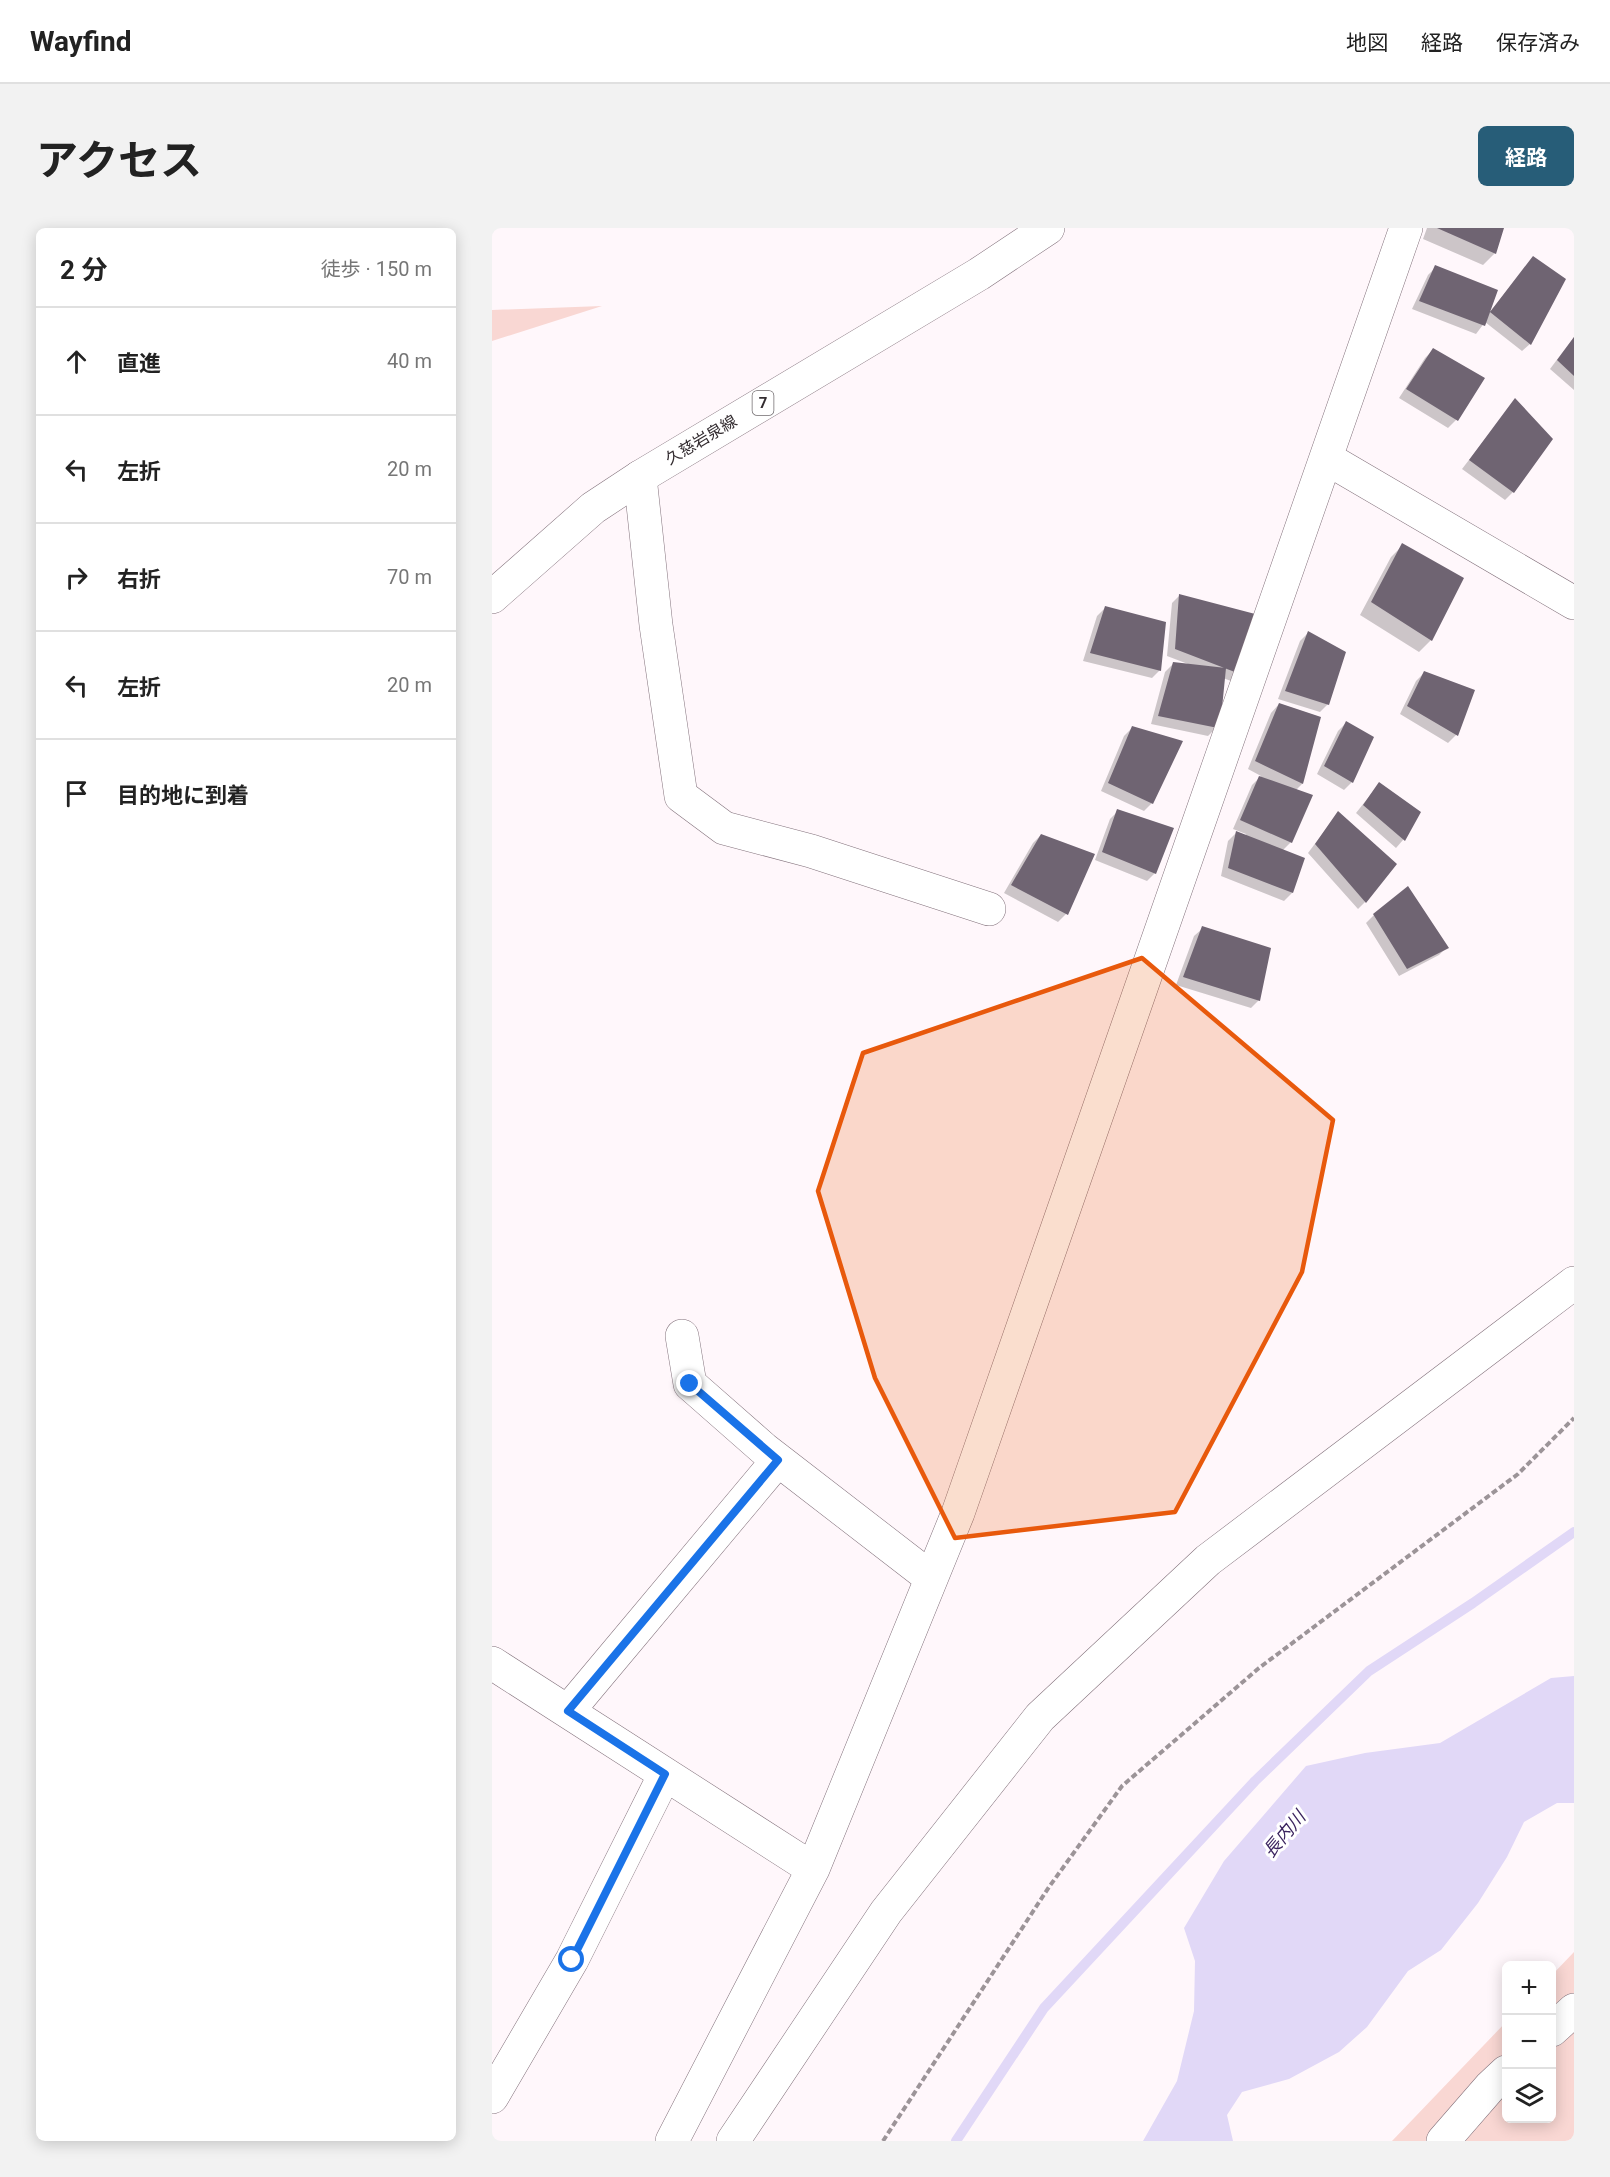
<!DOCTYPE html>
<html lang="ja">
<meta charset="utf-8">
<style>
:root{--surface:#fff;--page:#f2f2f2;--text:#222;--muted:#767676;--line:#e0e0e0;--accent:#275d78}
body{margin:0;font-family:Roboto,"Noto Sans JP",sans-serif;background:var(--page);color:var(--text)}
.controls{position:absolute;right:18px;bottom:18px;display:grid;overflow:hidden;border-radius:9px;box-shadow:0 3px 15px #0003}
.controls button{width:54px;height:54px;display:grid;place-items:center;padding:0;border:0;border-bottom:2px solid var(--line);background:var(--surface);color:var(--text);font:30px sans-serif}
.stop{position:absolute;width:18px;height:18px;margin:-14px;border:4px solid #1a73e8;border-radius:50%;background:#fff}
.stop.end{background:#1a73e8;border-color:#fff;box-shadow:0 2px 6px #0008}
.list{margin:0;padding:0;list-style:none}
h2{display:flex;justify-content:space-between;align-items:center;height:78px;margin:0;padding:0 24px;font-size:26px}
h2 small{font-size:20px;font-weight:400;color:var(--muted)}
.list li{display:grid;grid-template-columns:39px 1fr auto;gap:18px;align-items:center;box-sizing:border-box;height:108px;padding:0 24px;border-top:2px solid var(--line)}
.list b{display:block;font-size:22px;white-space:nowrap}
.list em{font-size:20px;font-style:normal;color:var(--muted)}
.icon{flex:none;width:33px;height:33px;fill:none;stroke:currentColor;stroke-width:2;stroke-linecap:round;stroke-linejoin:round}
.map{position:relative;flex:none;width:1082px;height:1913px;overflow:hidden;border-radius:9px}
header{display:flex;align-items:center;gap:36px;box-sizing:border-box;height:84px;padding:0 30px;background:var(--surface);border-bottom:2px solid var(--line)}
header strong{font-size:28px}
nav{display:flex;gap:33px;margin-inline-start:auto;font-size:21px}
.intro{display:flex;align-items:center;justify-content:space-between;box-sizing:border-box;height:144px;padding:0 36px}
h1{margin:0;font-size:42px}
.button{padding:15px 27px;border-radius:9px;background:var(--accent);color:#fff;font-size:21px;font-weight:700}
main{display:flex;gap:36px;padding:0 36px}
aside{flex:1;background:var(--surface);border-radius:9px;box-shadow:0 3px 15px #0003}
.map>svg:first-child{display:block}
.green{fill:#f9d7d3}
.water{fill:#e1d8f7}
.shadow{fill:#0003}
.lines{fill:none;stroke-linecap:round;stroke-linejoin:round}
.stream{stroke:#e1d8f7;stroke-width:10}
.building{fill:#6f6472}
.minor-casing{stroke:#83727c;stroke-width:34}
.major-casing{stroke:#83727c;stroke-width:34}
.path{stroke:#9c9498;stroke-width:4;stroke-dasharray:6 3;stroke-linecap:butt}
.minor{stroke:#fff;stroke-width:33}
.major{stroke:#fff;stroke-width:33}
.route{stroke:#1a73e8;stroke-width:8}
.marked{fill:#e8590c;fill-opacity:0.2;stroke:#e8590c;stroke-width:4.5;stroke-linejoin:round}
.labels{text-anchor:middle;dominant-baseline:central;stroke-width:6;stroke-linejoin:round;paint-order:stroke}
.shield{fill:#fff;stroke:#706b6e;stroke-width:1.5}
.shield-label{font-size:15px;font-weight:bold;fill:#332c30}
.street-label{font-size:16px;fill:#332c30;stroke:#fff}
.water-label{font-size:18px;font-style:italic;fill:#3b245f;stroke:#fff}
</style>
<header>
<strong>Wayfind</strong>
<nav><a>地図</a><a>経路</a><a>保存済み</a></nav>
</header>
<div class="intro"><h1>アクセス</h1><a class="button">経路</a></div>
<main>
<aside>
<h2>2 分<small>徒歩 · 150 m</small></h2>
<ul class="list">
<li><svg class="icon" aria-label="ahead" viewBox="0 0 24 24"><path d="M12 20V5M6 11l6-6 6 6"/></svg><div><b>直進</b></div><em>40 m</em></li>
<li><svg class="icon" aria-label="left" viewBox="0 0 24 24"><path d="M17 20v-9H6M10 6l-5 5 5 5"/></svg><div><b>左折</b></div><em>20 m</em></li>
<li><svg class="icon" aria-label="right" viewBox="0 0 24 24"><path d="M7 20v-9h11M14 6l5 5-5 5"/></svg><div><b>右折</b></div><em>70 m</em></li>
<li><svg class="icon" aria-label="left" viewBox="0 0 24 24"><path d="M17 20v-9H6M10 6l-5 5 5 5"/></svg><div><b>左折</b></div><em>20 m</em></li>
<li><svg class="icon" aria-label="arrive" viewBox="0 0 24 24"><path d="M6 21V4h12l-3 4 3 4H6"/></svg><div><b>目的地に到着</b></div></li>
</ul>
</aside>
<div class="map">
<svg width="1082" height="1913" viewBox="0 0 1082 1913">
<rect width="100%" height="100%" fill="#fff7fb"/>
<path class="green" d="M110 78 0 113V82Z
M1082 1724V1913H900L1014 1794V1890H1060V1747Z"/>
<path class="water" d="M1082 1448V1575H1065L1032 1594 1015 1629 986 1675 949 1722 916 1743 875 1799 847 1824 797 1851 750 1864 735 1887 741 1913H651L685 1853 702 1783 703 1733 692 1700 732 1633 814 1538 873 1525 948 1515 1059 1450Z"/>
<path class="shadow" d="M935 0H1010L1003 25 991 37 931 11Z
M1041 30 1038 116 1030 123 993 94 984 106 920 81 936 47 944 39 997 85Z
M1082 109V162L1058 141Z
M941 122 964 192 956 200 907 170 933 130Z
M1023 172 1021 264 1013 272 970 241Z
M911 317 939 412 927 424 868 387 899 329Z
M688 367 765 388 739 453 731 450 724 500 716 508 659 496 673 444 681 436H696L675 428 680 375Z
M614 379 668 442 660 450 591 433 605 388Z
M816 405 836 476 828 484 786 471 808 413Z
M932 445 981 463 964 507 956 515 908 486 924 453Z
M787 476 828 490 810 556 804 562 799 614 790 623 800 665 792 673 729 648 736 613 744 605 753 608 754 606 741 601 760 557 769 548 756 541 779 485Z
M854 495 880 510 860 554 852 562 825 546 846 503Z
M640 500 660 575 652 583 609 563 632 508Z
M887 556 927 584 911 612 904 620 864 585Z
M626 583 663 645 655 653 603 632 618 591Z
M846 585 873 674 866 681 816 625Z
M549 607 574 686 566 694 512 665 541 615Z
M882 687 955 719 947 727 907 748 874 695Z
M711 700 767 772 759 780 684 757 702 708Z"/>
<g class="lines">
<path class="stream" d="M464 1913 552 1780 763 1553 877 1443 981 1375 1082 1304"/>
</g>
<path class="building" d="M945 0H1012L1004 26Z
M1041 28 1074 51 1039 117 998 84Z
M943 37 1006 62 993 98 927 73Z
M1082 109V148L1065 132Z
M941 120 993 150 966 193 914 161Z
M1023 170 1061 211 1022 265 977 232Z
M910 315 972 350 940 413 879 374Z
M687 366 767 387 748 446 683 421Z
M613 378 674 394 669 443 598 425Z
M816 403 854 424 837 477 793 463Z
M681 434 734 440 730 480 726 500 666 488Z
M932 443 983 462 966 508 915 478Z
M787 475 829 489 811 556 763 533Z
M854 493 882 509 861 555 832 538Z
M640 498 691 513 661 576 616 555Z
M767 548 821 567 800 615 748 592Z
M887 554 929 584 913 613 871 577Z
M625 581 682 600 664 646 610 624Z
M846 583 905 636 874 675 823 616Z
M744 603 813 630 801 665 736 640Z
M549 606 603 626 576 687 519 657Z
M916 658 957 720 915 741 881 686Z
M710 698 779 720 768 773 691 749Z"/>
<g class="lines">
<g class="minor-casing">
<path id="minor" d="M834 230 1082 375
M148 249 164 397 189 568 232 600 319 623 497 681
M190 1108 198 1156 272 1221 439 1350
M0 1435 321 1641
M76 1483 286 1232
M1060 1802 1082 1782
M0 1869 80 1732 173 1546
M180 1913 321 1641 466 1285 914 0
M241 1913 394 1684 548 1489 716 1332 1082 1055
M951 1913 998 1859 1014 1844"/>
</g>
<g class="major-casing">
<path id="major" d="M0 369 101 280 148 249 487 46 556 0"/>
</g>
<path class="path" d="M391 1913 557 1659 630 1558 767 1440 1026 1246 1082 1190"/>
<use href="#minor" class="minor"/>
<use href="#major" class="major"/>
</g>
<g class="lines">
<path class="route" d="M80 1732 173 1546 76 1483 286 1232 198 1156"/>
</g>
<path class="marked" d="M650 730 841 892 810 1044 683 1284 463 1310 383 1150 326 963 371 825Z"/>
<g class="labels">
<rect class="shield" x="260.5" y="163" width="21" height="24" rx="4.5"/>
<g class="shield-label">
<text x="271" y="175">7</text>
</g>
<g class="street-label">
<text transform="translate(209 212) rotate(-31)">久慈岩泉線</text>
</g>
<g class="water-label">
<text transform="translate(792 1606) rotate(-50)">長内川</text>
</g>
</g>
</svg>
<div class="controls">
<button>+</button>
<button>−</button>
<button><svg class="icon" aria-label="layers" viewBox="0 0 24 24"><path d="M12 4l9 5-9 5-9-5zM3 14l9 5 9-5"/></svg></button>
</div>
<div class="stop" style="left:80px;top:1732px"></div>
<div class="stop end" style="left:198px;top:1156px"></div>
</div>
</main>
